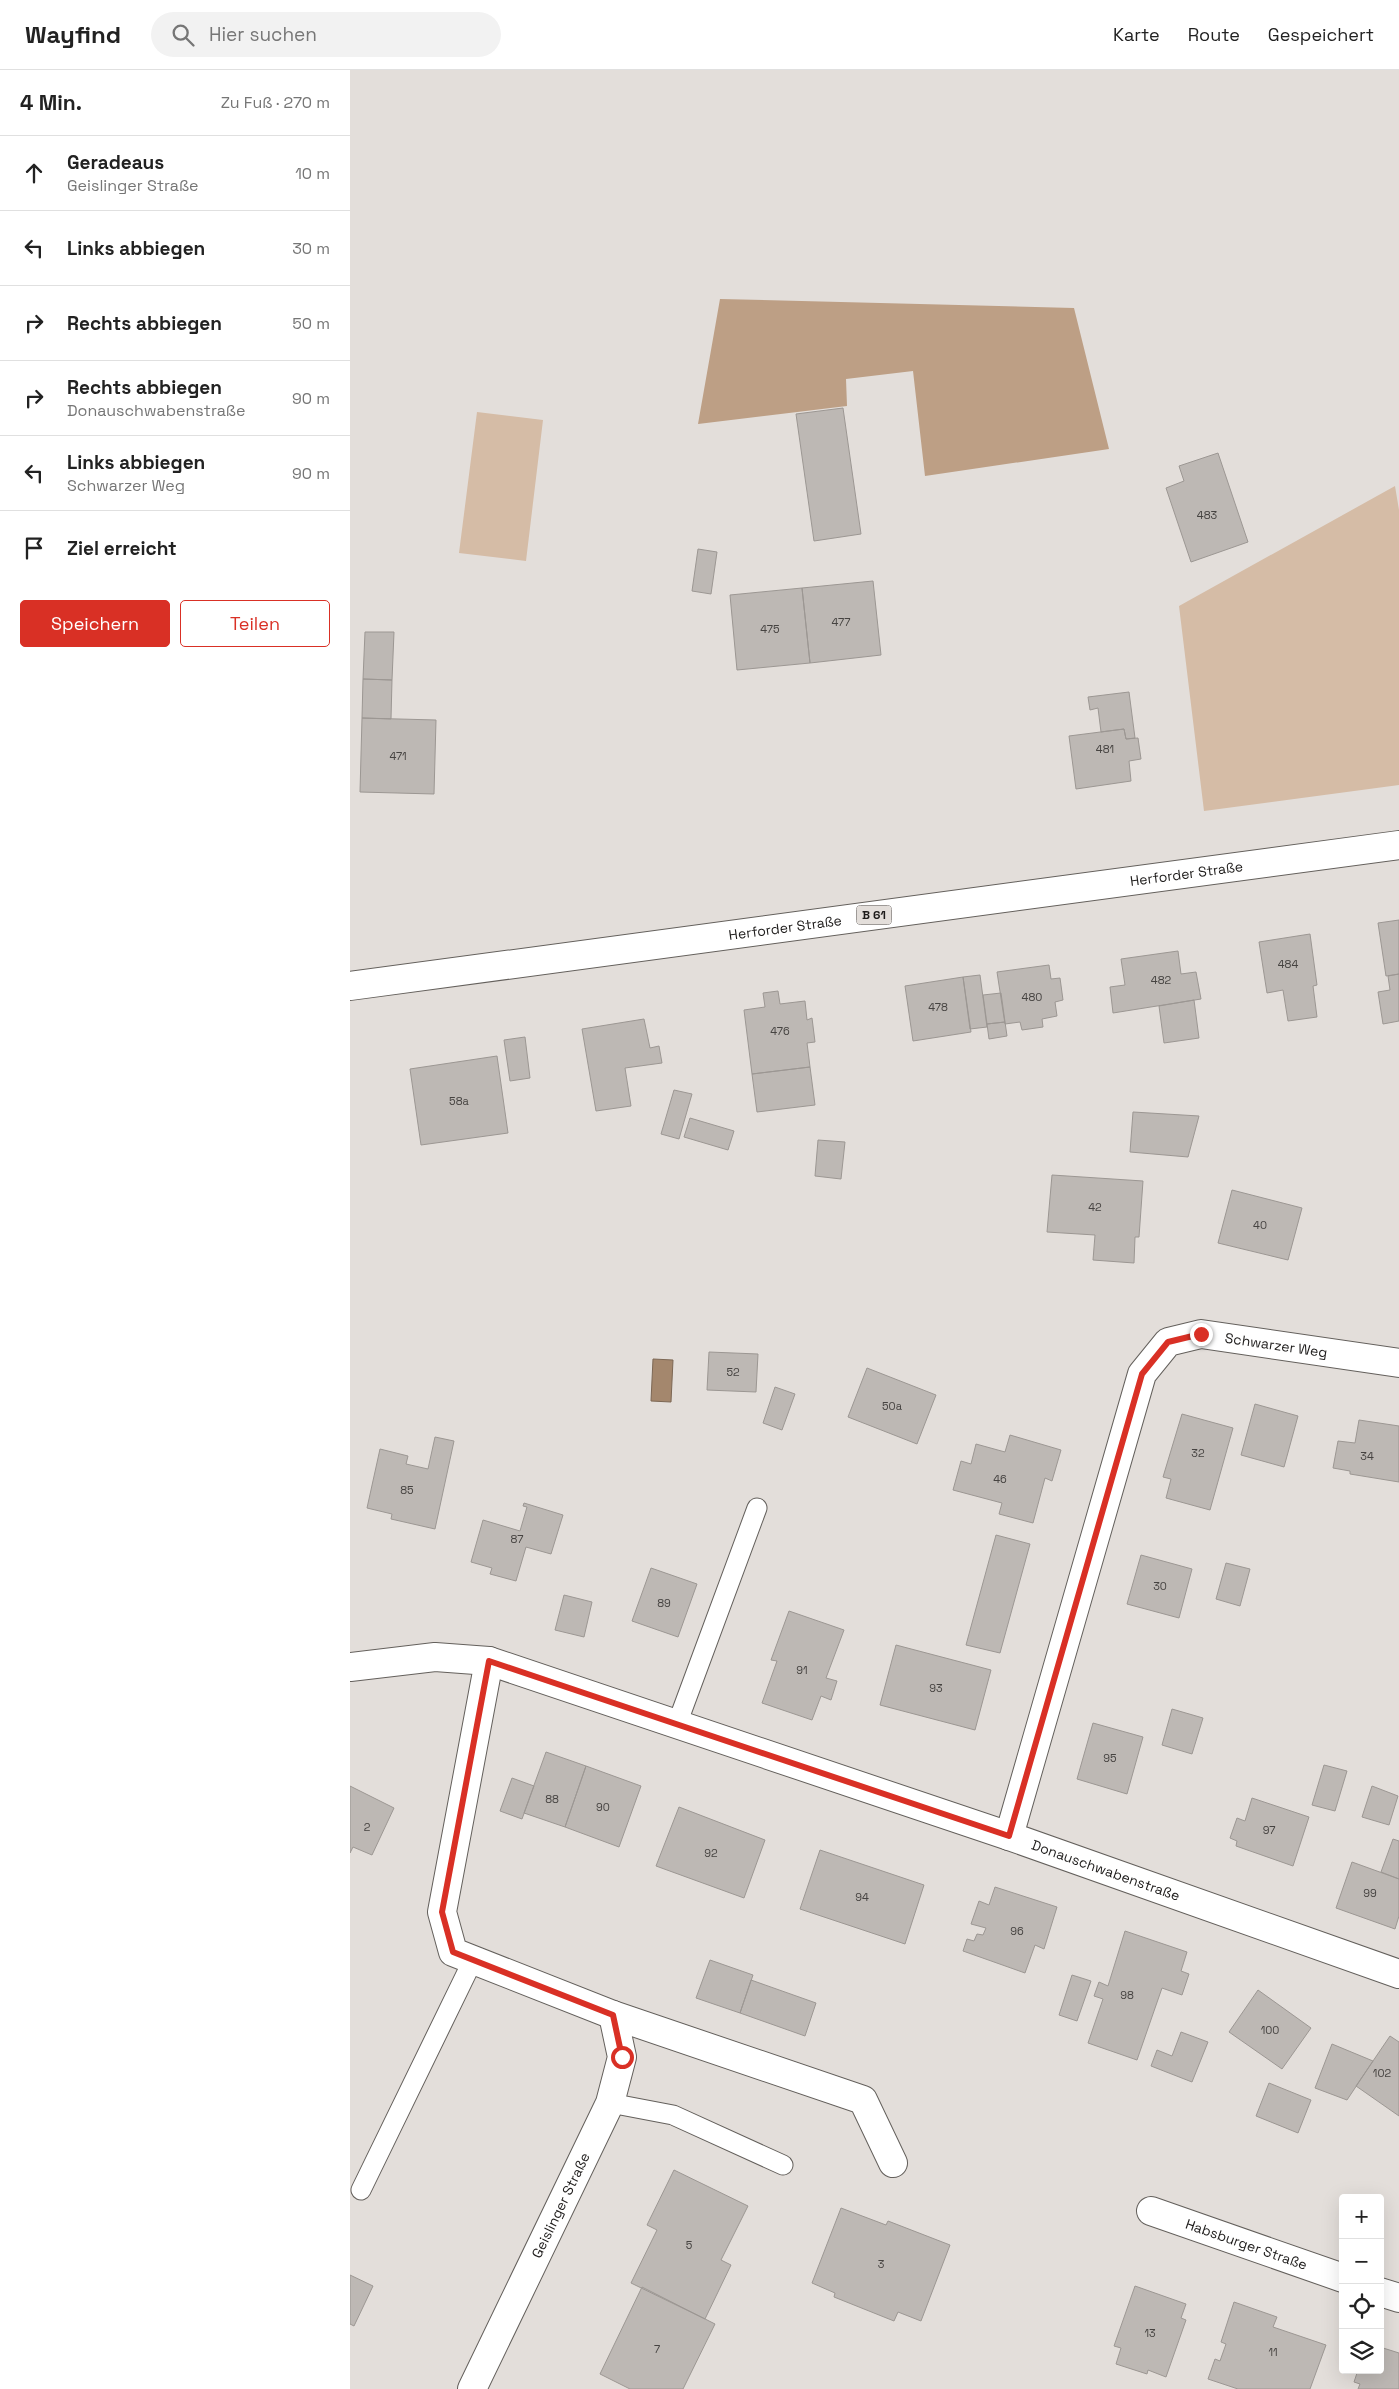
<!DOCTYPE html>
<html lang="de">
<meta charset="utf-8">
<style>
:root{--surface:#fff;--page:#f2f2f2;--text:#222;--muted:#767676;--line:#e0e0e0;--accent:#d93025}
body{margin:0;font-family:"Space Grotesk",sans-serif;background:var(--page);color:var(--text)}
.controls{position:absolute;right:15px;bottom:15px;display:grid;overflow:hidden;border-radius:5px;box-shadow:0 5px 20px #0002}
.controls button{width:45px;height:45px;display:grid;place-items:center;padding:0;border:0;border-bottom:1px solid var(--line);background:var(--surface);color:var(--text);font:25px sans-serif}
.stop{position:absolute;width:15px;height:15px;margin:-11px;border:4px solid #d93025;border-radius:50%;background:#fff}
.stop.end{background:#d93025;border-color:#fff;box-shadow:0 1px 5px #0008}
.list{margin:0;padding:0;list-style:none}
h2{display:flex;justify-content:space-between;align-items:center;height:65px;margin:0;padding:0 20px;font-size:21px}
h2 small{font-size:16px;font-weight:400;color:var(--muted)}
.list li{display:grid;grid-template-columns:32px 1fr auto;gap:15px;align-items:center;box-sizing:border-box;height:75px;padding:0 20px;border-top:1px solid var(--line)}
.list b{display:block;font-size:19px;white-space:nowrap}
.list p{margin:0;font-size:16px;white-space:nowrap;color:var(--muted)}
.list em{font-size:16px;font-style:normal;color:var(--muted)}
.actions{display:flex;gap:10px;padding:15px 20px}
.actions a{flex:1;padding:11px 0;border:1px solid var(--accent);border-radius:5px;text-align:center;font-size:18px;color:var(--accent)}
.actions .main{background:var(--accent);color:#fff}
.icon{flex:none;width:28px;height:28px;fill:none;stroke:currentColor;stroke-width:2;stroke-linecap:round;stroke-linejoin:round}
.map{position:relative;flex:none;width:1049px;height:2319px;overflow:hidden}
header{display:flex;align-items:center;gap:30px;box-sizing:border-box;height:70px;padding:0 25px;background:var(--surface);border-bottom:1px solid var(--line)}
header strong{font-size:24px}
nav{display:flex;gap:28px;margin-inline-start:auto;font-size:18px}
.search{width:350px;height:45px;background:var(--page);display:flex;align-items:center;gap:12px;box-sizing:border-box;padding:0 18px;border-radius:28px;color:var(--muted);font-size:19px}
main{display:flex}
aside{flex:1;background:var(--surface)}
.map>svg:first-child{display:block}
.green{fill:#d5bca6}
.forest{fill:#bd9f85}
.water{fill:#a4876d;stroke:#7c6754}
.building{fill:#bdb8b4;stroke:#9c9793}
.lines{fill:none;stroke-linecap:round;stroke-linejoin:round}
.service-casing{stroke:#64605c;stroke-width:21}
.minor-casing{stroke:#64605c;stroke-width:30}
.primary-casing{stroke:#64605c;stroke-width:30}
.service{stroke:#fff;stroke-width:19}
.minor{stroke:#fff;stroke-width:28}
.primary{stroke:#fff;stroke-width:28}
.route{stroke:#d93025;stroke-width:6}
.labels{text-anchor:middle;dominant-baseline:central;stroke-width:4.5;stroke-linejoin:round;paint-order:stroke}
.number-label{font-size:11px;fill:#464341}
.shield{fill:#e3deda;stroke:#595654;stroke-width:1}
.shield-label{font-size:12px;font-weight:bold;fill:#1e1c1b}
.street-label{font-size:14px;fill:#1e1c1b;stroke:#e3deda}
</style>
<header>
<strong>Wayfind</strong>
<div class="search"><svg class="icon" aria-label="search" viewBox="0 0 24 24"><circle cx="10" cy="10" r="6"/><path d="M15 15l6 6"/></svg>Hier suchen</div>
<nav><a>Karte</a><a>Route</a><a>Gespeichert</a></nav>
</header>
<main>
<aside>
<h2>4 Min.<small>Zu Fuß · 270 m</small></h2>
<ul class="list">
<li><svg class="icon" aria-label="ahead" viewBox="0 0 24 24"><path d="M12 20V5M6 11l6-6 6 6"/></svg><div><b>Geradeaus</b><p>Geislinger Straße</p></div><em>10 m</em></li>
<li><svg class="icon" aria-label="left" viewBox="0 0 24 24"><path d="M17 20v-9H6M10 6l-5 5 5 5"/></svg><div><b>Links abbiegen</b></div><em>30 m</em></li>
<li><svg class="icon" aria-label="right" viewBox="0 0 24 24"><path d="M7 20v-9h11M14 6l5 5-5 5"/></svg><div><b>Rechts abbiegen</b></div><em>50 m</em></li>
<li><svg class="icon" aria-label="right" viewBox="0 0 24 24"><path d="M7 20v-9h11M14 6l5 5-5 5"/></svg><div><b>Rechts abbiegen</b><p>Donauschwabenstraße</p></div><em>90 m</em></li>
<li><svg class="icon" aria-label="left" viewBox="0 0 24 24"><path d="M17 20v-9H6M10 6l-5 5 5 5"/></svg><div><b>Links abbiegen</b><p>Schwarzer Weg</p></div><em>90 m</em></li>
<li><svg class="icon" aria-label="arrive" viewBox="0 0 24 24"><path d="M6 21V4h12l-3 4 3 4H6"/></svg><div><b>Ziel erreicht</b></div></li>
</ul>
<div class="actions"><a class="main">Speichern</a><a>Teilen</a></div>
</aside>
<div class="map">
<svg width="1049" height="2319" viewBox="0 0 1049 2319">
<rect width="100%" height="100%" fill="#e3deda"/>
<path class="green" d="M127 342 193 350 176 491 109 483Z
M1045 416 1049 440V715L854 741 829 536Z"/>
<path class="forest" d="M370 229 724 238 759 379 575 406 563 301 496 309 497 336 348 354Z"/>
<path class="water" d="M303 1289 323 1290 321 1332 301 1331Z"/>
<path class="building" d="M493 338 511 464 464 471 446 344Z
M868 383 898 472 841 492 816 418 834 411 829 396Z
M348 479 367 482 361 524 342 521Z
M523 511 531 585 460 593 452 518Z
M452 518 460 593 387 600 380 525Z
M15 562H44L42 610 13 609Z
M13 609 42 610 41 649 12 648Z
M779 622 785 668 776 669 774 659 751 662 748 638 740 640 738 627Z
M12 648 86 650 84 724 10 722Z
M774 659 776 669 788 668 791 689 779 691 781 711 726 719 719 666Z
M1049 850V904L1036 906 1028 853Z
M960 864 967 915 963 916 967 947 938 951 933 920 917 923 909 872Z
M828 881 831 904 846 902 851 929 763 943 760 917 775 915 771 889Z
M699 895 701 909 710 908 713 930 705 932 707 946 692 949 693 957 672 960 670 952 655 954 647 902Z
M1049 904V951L1033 954 1028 922 1040 920 1038 906Z
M630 905 637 957 620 959 613 907Z
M613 907 621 962 563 971 555 916Z
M428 921 430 934 455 931 457 950 462 948 465 972 457 973 460 997 402 1004 394 940 415 937 413 923Z
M651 923 655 952 637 954 633 925Z
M844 930 849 968 814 973 809 936Z
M294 949 300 978 309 976 312 993 275 998 281 1036 246 1041 232 959Z
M655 952 657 966 639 969 637 954Z
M175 967 180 1008 160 1011 154 970Z
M147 986 158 1063 71 1075 60 999Z
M460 997 465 1035 407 1042 402 1004Z
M324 1020 342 1024 329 1069 311 1064Z
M783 1042 849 1046 838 1087 780 1082Z
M340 1048 384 1061 378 1080 334 1067Z
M468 1070 495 1072 491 1109 465 1106Z
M702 1105 793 1111 789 1167H785L784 1193 743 1190 745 1165 697 1162Z
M882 1120 952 1138 938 1190 868 1173Z
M359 1282 408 1284 406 1322 357 1320Z
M517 1298 586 1325 567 1374 498 1347Z
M425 1317 445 1324 432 1360 413 1353Z
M905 1334 948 1346 934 1397 891 1385Z
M832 1344 883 1358 860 1440 816 1428 821 1409 813 1407Z
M1009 1350 1049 1356V1412L1000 1404V1401L983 1398 988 1371 1005 1373Z
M660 1365 711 1380 702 1411 695 1408 683 1453 649 1444 652 1433 603 1420 611 1391 621 1394 626 1374 655 1382Z
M85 1367 104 1371 85 1459 41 1449 42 1444 17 1438 30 1379 58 1386 56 1394 78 1399Z
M174 1433 213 1445 201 1484 176 1477 166 1511 140 1504 142 1498 121 1492 133 1450 170 1461 177 1437 173 1436Z
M646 1465 680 1474 650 1583 616 1575Z
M791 1485 842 1499 829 1548 777 1534Z
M876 1493 900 1499 890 1536 866 1529Z
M301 1498 347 1514 328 1567 282 1551Z
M214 1525 242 1532 234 1567 205 1560Z
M439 1541 494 1560 476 1608 487 1611 481 1630 471 1626 462 1650 412 1633 427 1591 421 1590Z
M546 1575 641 1600 625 1660 530 1635Z
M822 1639 853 1648 842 1684 812 1675Z
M743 1653 793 1667 777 1724 727 1709Z
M196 1682 236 1696 215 1757 174 1743Z
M974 1695 997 1701 985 1741 962 1735Z
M236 1696 291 1716 269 1777 215 1757Z
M162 1708 184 1716 172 1749 150 1741Z
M0 1716 44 1738 22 1785 3 1777 0 1783Z
M1022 1716 1048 1726 1039 1755 1012 1747Z
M902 1728 959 1747 943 1796 886 1776 887 1771 880 1768 887 1748 895 1751Z
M329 1737 415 1770 394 1828 306 1796Z
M1043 1769 1049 1771V1809L1031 1802Z
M470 1780 574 1815 555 1874 450 1839Z
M1002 1792 1049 1809V1846L1045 1859 986 1838Z
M645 1817 707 1837 694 1879 685 1875 675 1903 613 1881 617 1869 624 1871 627 1864 633 1865 636 1858 621 1854 629 1831 639 1835Z
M775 1861 837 1882 831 1901 839 1904 832 1925 812 1918 787 1990 738 1973 753 1929 744 1926 749 1912 758 1916Z
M360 1890 403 1905 390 1943 346 1928Z
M722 1905 741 1911 727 1951 709 1945Z
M401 1910 466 1933 455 1966 390 1943Z
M908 1920 961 1958 932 1999 879 1962Z
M831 1962 858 1972 842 2012 801 1996 807 1980 822 1986Z
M1040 1966 1049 1972V2046L1006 2016Z
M982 1974 1023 1991 997 2030 965 2018Z
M919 2013 961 2030 948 2063 906 2046Z
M324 2100 398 2136 371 2190 381 2195 355 2249 281 2213 307 2160 297 2155Z
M491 2138 536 2155 538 2151 600 2175 571 2251 548 2242 544 2251 484 2227 485 2223 462 2213Z
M0 2205 23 2216 4 2256 0 2254Z
M785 2216 836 2234 831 2248 836 2250 816 2307 798 2300 797 2304 766 2294 771 2278 764 2276Z
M292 2217 365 2254 333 2319H280L250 2304Z
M884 2232 927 2247 923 2257 976 2275 960 2319H888L858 2309 865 2289 870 2291 876 2274 871 2272Z
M1030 2277 1049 2283V2319H1008L1010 2314 1004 2312 1008 2300H1030Z"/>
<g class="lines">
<g class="service-casing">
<path id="service" d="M327 1654 407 1438
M260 2033 323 2045 433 2095
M11 2120 123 1890"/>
</g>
<g class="minor-casing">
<g id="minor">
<path d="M139 1591 92 1842 103 1882 263 1945 513 2030 543 2093"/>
<path id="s1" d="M0 1597 85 1587 139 1591 659 1766 1049 1904"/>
<path id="s2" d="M659 1766 792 1304 818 1272 851 1264 1049 1293"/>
<path id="s3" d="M801 2141 993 2208"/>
<path d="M1030 2222 1049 2228"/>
<path id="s4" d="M122 2319 260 2033 272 1987 263 1945"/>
</g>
</g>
<g class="primary-casing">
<g id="primary">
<path id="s5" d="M0 916 1049 775"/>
</g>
</g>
<use href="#service" class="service"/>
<use href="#minor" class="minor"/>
<use href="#primary" class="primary"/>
</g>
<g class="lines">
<path class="route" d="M272 1987 263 1945 103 1882 92 1842 139 1591 659 1766 792 1304 818 1272 851 1264"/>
</g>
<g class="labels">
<g class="number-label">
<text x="857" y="445">483</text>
<text x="491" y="552">477</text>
<text x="420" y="559">475</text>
<text x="755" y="679">481</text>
<text x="48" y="686">471</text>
<text x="938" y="894">484</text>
<text x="811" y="910">482</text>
<text x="682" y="927">480</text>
<text x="588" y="937">478</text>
<text x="430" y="961">476</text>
<text x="109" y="1031">58a</text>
<text x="745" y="1137">42</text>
<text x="910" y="1155">40</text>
<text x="383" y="1302">52</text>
<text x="542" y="1336">50a</text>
<text x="848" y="1383">32</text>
<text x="1017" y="1386">34</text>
<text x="650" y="1409">46</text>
<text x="57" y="1420">85</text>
<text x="167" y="1469">87</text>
<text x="810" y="1516">30</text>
<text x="314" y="1533">89</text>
<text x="452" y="1600">91</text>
<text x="586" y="1618">93</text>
<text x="760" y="1688">95</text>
<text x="202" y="1729">88</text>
<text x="253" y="1737">90</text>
<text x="17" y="1757">2</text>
<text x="919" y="1760">97</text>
<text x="361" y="1783">92</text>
<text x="1020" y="1823">99</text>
<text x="512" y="1827">94</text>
<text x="667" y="1861">96</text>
<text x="777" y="1925">98</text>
<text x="920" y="1960">100</text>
<text x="1032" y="2003">102</text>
<text x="339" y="2175">5</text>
<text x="531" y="2194">3</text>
<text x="800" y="2263">13</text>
<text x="307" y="2279">7</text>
<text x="923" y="2282">11</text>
</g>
<rect class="shield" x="506.5" y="835.5" width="35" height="19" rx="4"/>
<g class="shield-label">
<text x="524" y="845">B 61</text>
</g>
<g class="street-label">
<text stroke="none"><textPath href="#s5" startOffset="844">Herforder Straße</textPath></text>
<text stroke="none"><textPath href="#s5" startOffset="439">Herforder Straße</textPath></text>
<text stroke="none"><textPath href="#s2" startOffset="632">Schwarzer Weg</textPath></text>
<text stroke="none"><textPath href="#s1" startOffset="791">Donauschwabenstraße</textPath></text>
<text stroke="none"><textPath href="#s4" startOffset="204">Geislinger Straße</textPath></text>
<text stroke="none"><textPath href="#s3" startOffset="101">Habsburger Straße</textPath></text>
</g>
</g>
</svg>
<div class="controls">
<button>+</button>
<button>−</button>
<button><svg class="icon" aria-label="locate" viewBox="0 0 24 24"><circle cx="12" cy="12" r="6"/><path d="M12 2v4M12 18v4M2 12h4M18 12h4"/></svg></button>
<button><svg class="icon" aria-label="layers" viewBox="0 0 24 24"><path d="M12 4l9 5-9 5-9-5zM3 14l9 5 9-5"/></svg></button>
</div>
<div class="stop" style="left:272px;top:1987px"></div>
<div class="stop end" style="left:851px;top:1264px"></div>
</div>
</main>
